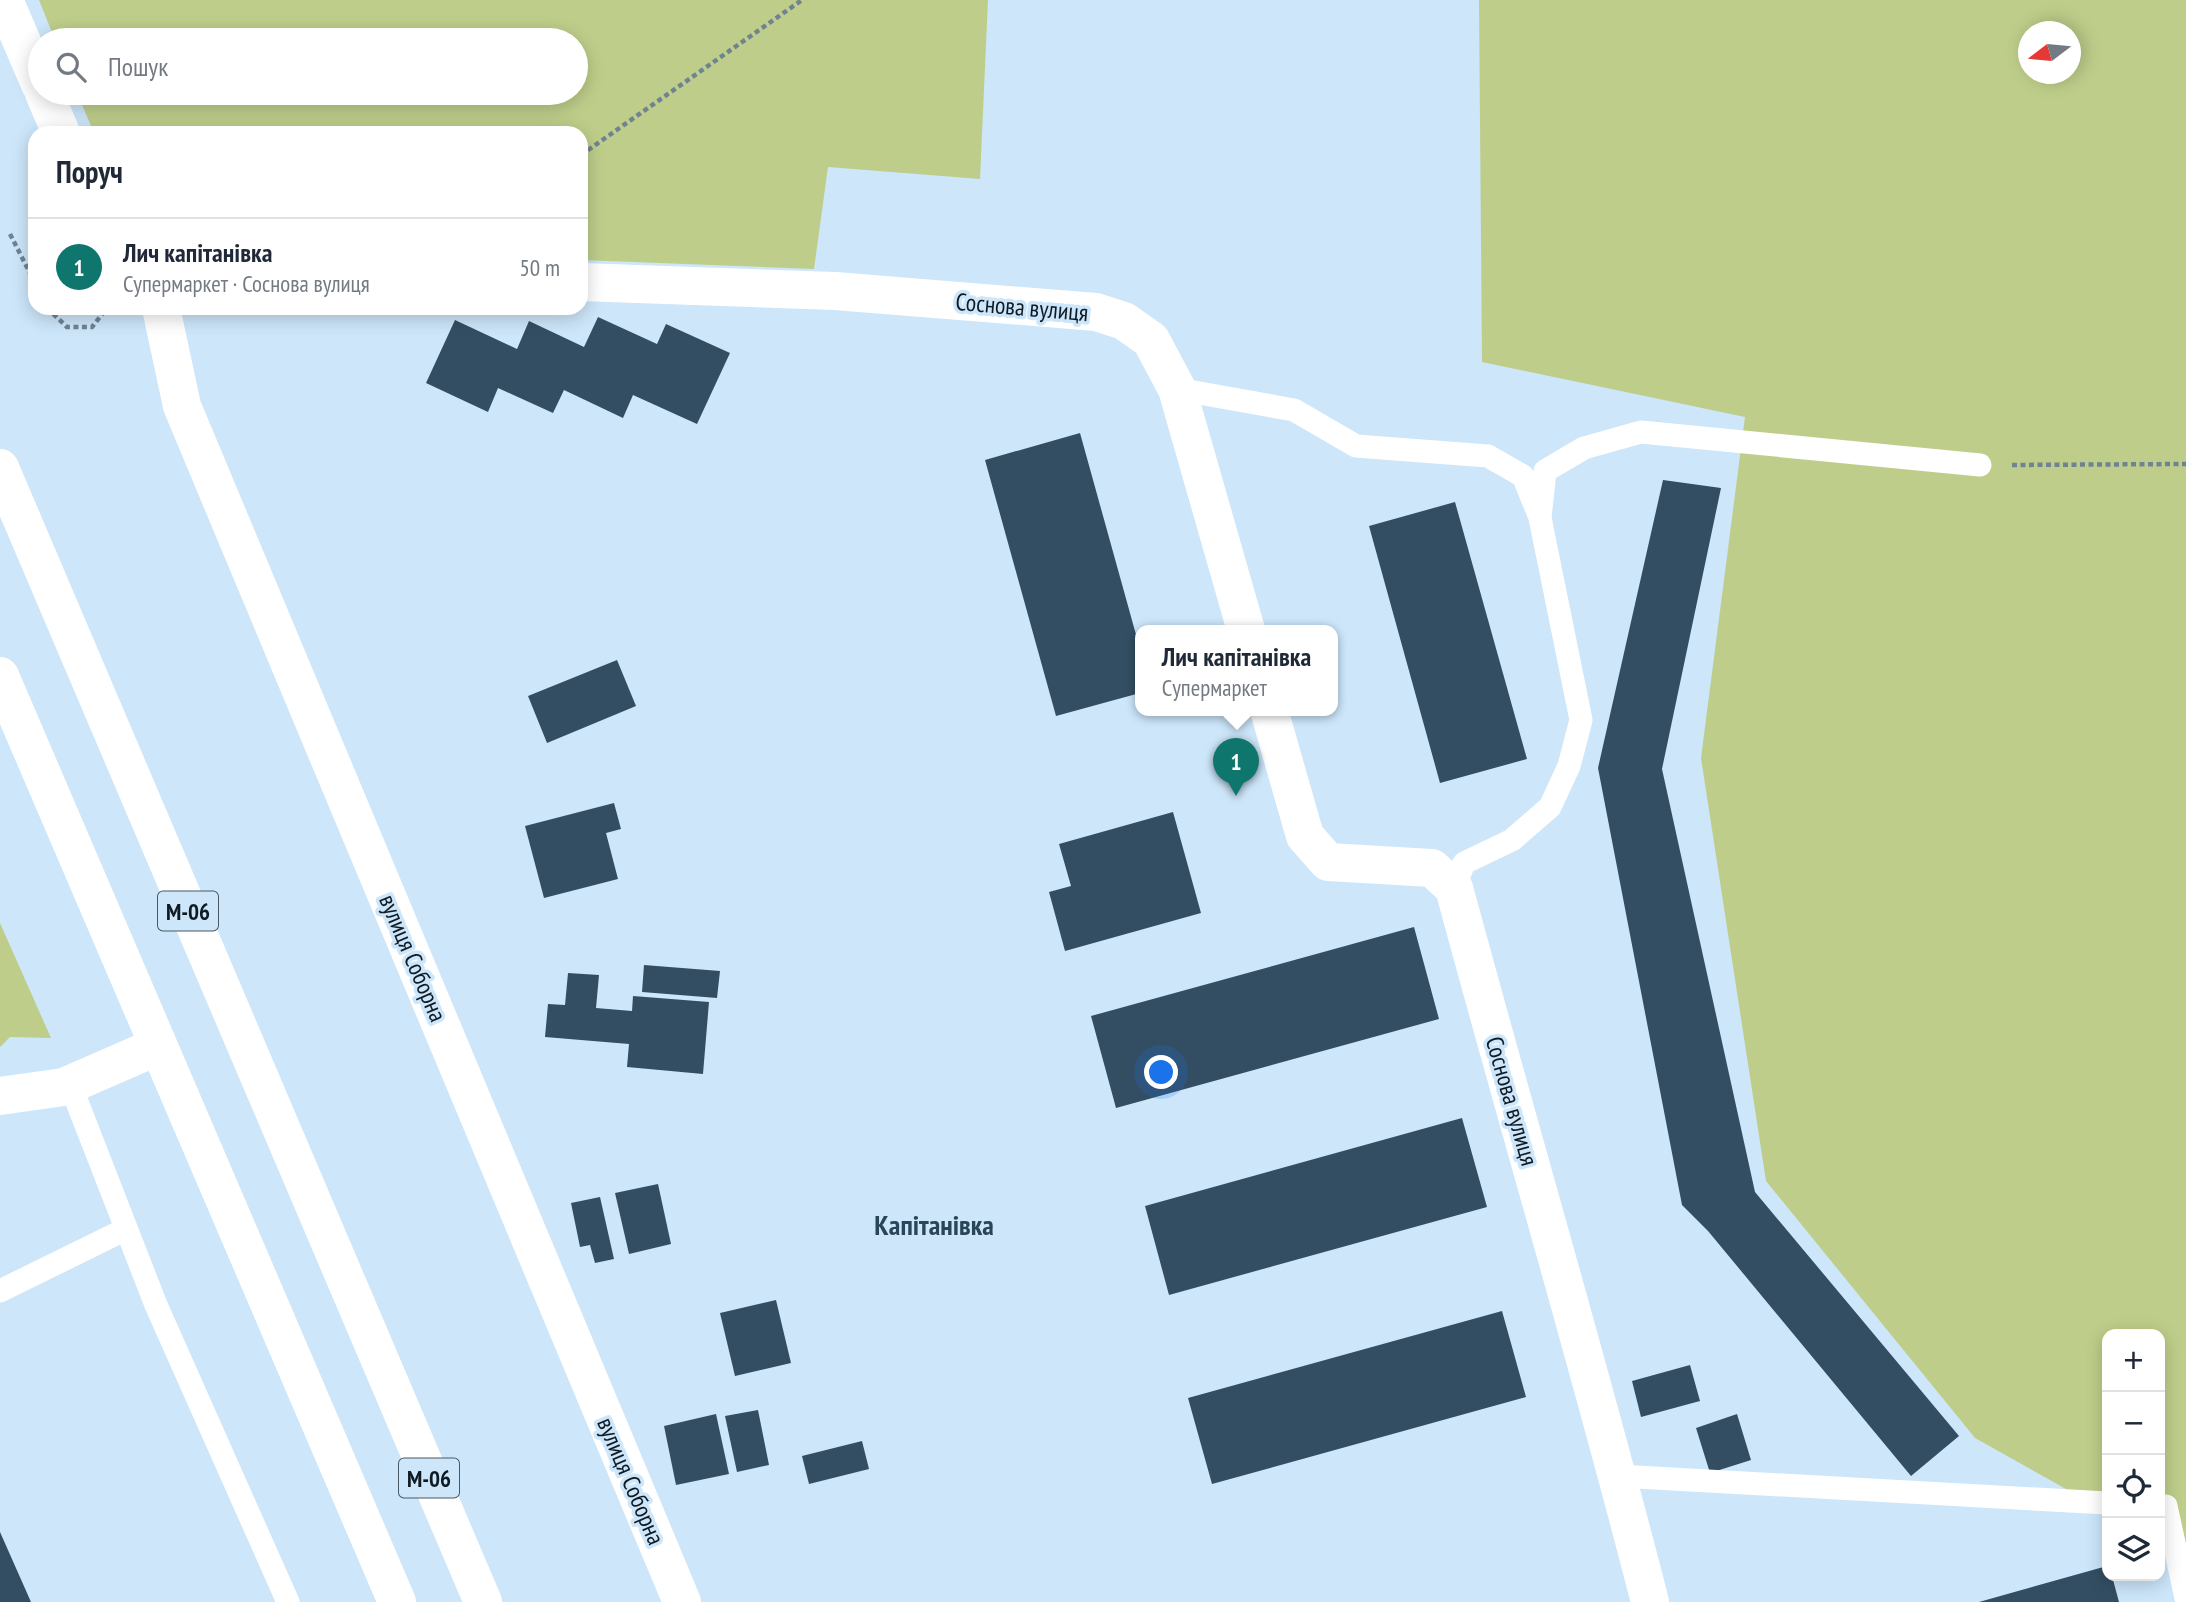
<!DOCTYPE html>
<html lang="uk">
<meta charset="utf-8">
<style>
:root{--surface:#fff;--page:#f6f6f7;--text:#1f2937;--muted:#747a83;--line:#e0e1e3;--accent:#0f766e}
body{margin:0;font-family:"PT Sans Narrow",sans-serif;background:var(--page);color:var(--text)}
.controls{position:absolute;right:21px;bottom:21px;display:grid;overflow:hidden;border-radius:14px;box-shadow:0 4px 18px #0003}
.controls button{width:63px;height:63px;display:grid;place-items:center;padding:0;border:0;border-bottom:2px solid var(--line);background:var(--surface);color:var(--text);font:35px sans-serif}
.compass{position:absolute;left:2018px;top:21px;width:63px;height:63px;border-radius:50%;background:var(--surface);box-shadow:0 4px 18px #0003;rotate:254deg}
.you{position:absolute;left:1162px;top:1073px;width:24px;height:24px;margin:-18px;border:5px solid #fff;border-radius:50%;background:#1a73e8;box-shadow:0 0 0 10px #1a73e833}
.badge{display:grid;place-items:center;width:46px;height:46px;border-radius:50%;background:var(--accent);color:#fff;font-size:23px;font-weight:700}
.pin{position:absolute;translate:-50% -58px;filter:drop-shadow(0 2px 4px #0008)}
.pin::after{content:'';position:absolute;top:37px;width:24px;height:21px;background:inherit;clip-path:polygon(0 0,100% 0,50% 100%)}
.popup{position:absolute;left:1135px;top:625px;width:203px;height:91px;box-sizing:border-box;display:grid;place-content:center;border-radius:14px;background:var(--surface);filter:drop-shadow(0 2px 5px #0005);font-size:23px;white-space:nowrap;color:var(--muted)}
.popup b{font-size:26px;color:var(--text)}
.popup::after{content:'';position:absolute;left:50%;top:100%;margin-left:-14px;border:14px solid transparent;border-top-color:var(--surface)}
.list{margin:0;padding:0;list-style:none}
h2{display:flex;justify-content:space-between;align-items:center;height:91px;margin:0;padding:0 28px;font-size:30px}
h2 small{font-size:23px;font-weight:400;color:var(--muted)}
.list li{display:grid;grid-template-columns:46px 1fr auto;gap:21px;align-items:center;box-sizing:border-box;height:98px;padding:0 28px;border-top:2px solid var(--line)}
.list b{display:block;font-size:26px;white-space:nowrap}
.list p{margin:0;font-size:23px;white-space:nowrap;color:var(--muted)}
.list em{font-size:23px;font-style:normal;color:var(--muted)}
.icon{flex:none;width:38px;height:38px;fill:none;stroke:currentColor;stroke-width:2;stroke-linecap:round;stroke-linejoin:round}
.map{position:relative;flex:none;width:2186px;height:1602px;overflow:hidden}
.search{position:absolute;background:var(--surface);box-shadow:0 4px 18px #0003;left:28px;top:28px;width:560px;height:77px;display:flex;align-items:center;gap:18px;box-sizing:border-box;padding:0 24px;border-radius:38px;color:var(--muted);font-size:26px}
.panel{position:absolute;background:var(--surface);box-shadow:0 4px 18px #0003;left:28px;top:126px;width:560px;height:189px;border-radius:21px}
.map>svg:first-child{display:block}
.green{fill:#bece8a;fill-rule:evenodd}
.building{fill:#334e63}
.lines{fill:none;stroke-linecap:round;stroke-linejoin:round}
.path{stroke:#708392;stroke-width:4.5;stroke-dasharray:5 3.5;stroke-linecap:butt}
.lane{stroke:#fff;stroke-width:23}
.street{stroke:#fff;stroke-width:38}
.highway{stroke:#fff;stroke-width:38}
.labels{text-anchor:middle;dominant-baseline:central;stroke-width:7;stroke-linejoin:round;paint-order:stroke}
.shield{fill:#cde6fa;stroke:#485864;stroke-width:2}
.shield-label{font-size:23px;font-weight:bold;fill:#0f1b24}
.street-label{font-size:24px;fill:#0f1b24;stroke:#cde6fa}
.quarter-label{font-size:28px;font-weight:bold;fill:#294559;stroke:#cde6fa}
</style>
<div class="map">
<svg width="2186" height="1602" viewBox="0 0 2186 1602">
<rect width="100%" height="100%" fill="#cde6fa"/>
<path class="green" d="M39 0H988L980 179 828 167 814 269 581 260V133H94L77 93H576V40H55Z
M1479 0H2186V1556L2160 1542V1334H2107V1512L1975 1438 1766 1181 1701 758 1745 417 1482 362ZM2028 32H2070V74H2028Z
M0 923 51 1038 10 1037 0 1047Z"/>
<path class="building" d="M598 317 657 344 666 324 730 353 697 424 633 395 623 418 564 390 553 413 498 388 488 412 426 383 455 320 517 349 529 321 584 347Z
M1080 433 1140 649V693L1056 716 985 460Z
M1663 480 1721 488 1662 769 1755 1192 1959 1436 1911 1476 1708 1231 1682 1205 1598 768Z
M1455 502 1527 759 1440 783 1369 526Z
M617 660 636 706 547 743 528 696Z
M614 803 621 829 606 833 618 879 544 898 525 826Z
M1173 812 1201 913 1065 951 1049 892 1071 886 1059 844Z
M1414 927 1439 1019 1116 1108 1091 1016Z
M644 965 720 971 717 998 642 992Z
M568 973 599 975 596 1008 632 1011 633 996 709 1002 703 1074 627 1067 629 1044 545 1037 548 1004 565 1005Z
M1462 1118 1487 1207 1169 1295 1145 1206Z
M658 1184 671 1244 629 1254 615 1193Z
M600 1197 614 1259 595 1263 590 1245 580 1247 571 1203Z
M776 1300 791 1363 735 1376 720 1313Z
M1502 1311 1526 1397 1212 1484 1188 1398Z
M1690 1365 1700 1401 1641 1417 1632 1381Z
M758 1410 769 1465 737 1472 725 1416Z
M716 1414 729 1474 676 1485 664 1426Z
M1737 1414 1751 1460 1710 1473 1696 1428Z
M862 1441 869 1469 809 1484 802 1456Z
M0 1532 31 1602H0Z
M2107 1566V1576H2112L2119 1602H1979Z"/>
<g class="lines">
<path class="path" d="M581 155 802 0
M10 234 35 283
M47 308 67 327H92L107 308
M2012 465 2186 464"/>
<path class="lane" d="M1177 389 1294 410 1356 446 1488 456 1523 476 1539 515
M1454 888 1464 863 1512 840 1550 807 1569 766 1581 720 1540 518 1545 471 1584 448 1641 432 1980 465
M70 1084 156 1305 288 1602
M0 1291 126 1229
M1618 1476 2107 1503
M2166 1506 2186 1598"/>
<path class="street" d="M4 0 40 84
M44 93 61 133
M581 282 835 291 1096 312 1124 321 1151 340 1177 389 1246 630
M161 308 182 406 682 1602
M1269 710 1305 836 1328 862 1432 868 1454 888C1518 1126 1589 1363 1650 1602
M0 1096 64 1087 158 1046"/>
<path class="highway" d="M0 468 483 1602
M0 676 397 1602"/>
</g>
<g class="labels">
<g class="shield">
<rect x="158" y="891.5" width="60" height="39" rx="5"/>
<rect x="399" y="1458.5" width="60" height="39" rx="5"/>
</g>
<g class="shield-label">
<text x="188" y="911">М-06</text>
<text x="429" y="1478">М-06</text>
</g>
<g class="street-label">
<text transform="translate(1022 307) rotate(5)">Соснова вулиця</text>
<text transform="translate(413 958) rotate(67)">вулиця Соборна</text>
<text transform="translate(1512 1101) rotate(74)">Соснова вулиця</text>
<text transform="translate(631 1481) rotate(67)">вулиця Соборна</text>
</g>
<g class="quarter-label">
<text x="934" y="1224">Капітанівка</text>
</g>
</g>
</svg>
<div class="controls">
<button>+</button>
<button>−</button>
<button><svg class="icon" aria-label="locate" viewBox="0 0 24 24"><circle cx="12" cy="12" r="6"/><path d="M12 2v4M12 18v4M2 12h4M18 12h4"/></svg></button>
<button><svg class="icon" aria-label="layers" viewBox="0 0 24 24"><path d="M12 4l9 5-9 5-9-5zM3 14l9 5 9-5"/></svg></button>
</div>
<svg class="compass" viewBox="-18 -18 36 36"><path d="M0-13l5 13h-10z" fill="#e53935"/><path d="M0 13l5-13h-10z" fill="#747a83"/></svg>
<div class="you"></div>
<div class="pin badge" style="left:1236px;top:796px">1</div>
<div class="popup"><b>Лич капітанівка</b>Супермаркет</div>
<div class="search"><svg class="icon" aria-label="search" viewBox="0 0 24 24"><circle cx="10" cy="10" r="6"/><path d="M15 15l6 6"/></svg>Пошук</div>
<section class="panel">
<h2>Поруч<small></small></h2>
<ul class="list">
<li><span class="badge">1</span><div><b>Лич капітанівка</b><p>Супермаркет · Соснова вулиця</p></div><em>50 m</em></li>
</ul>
</section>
</div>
